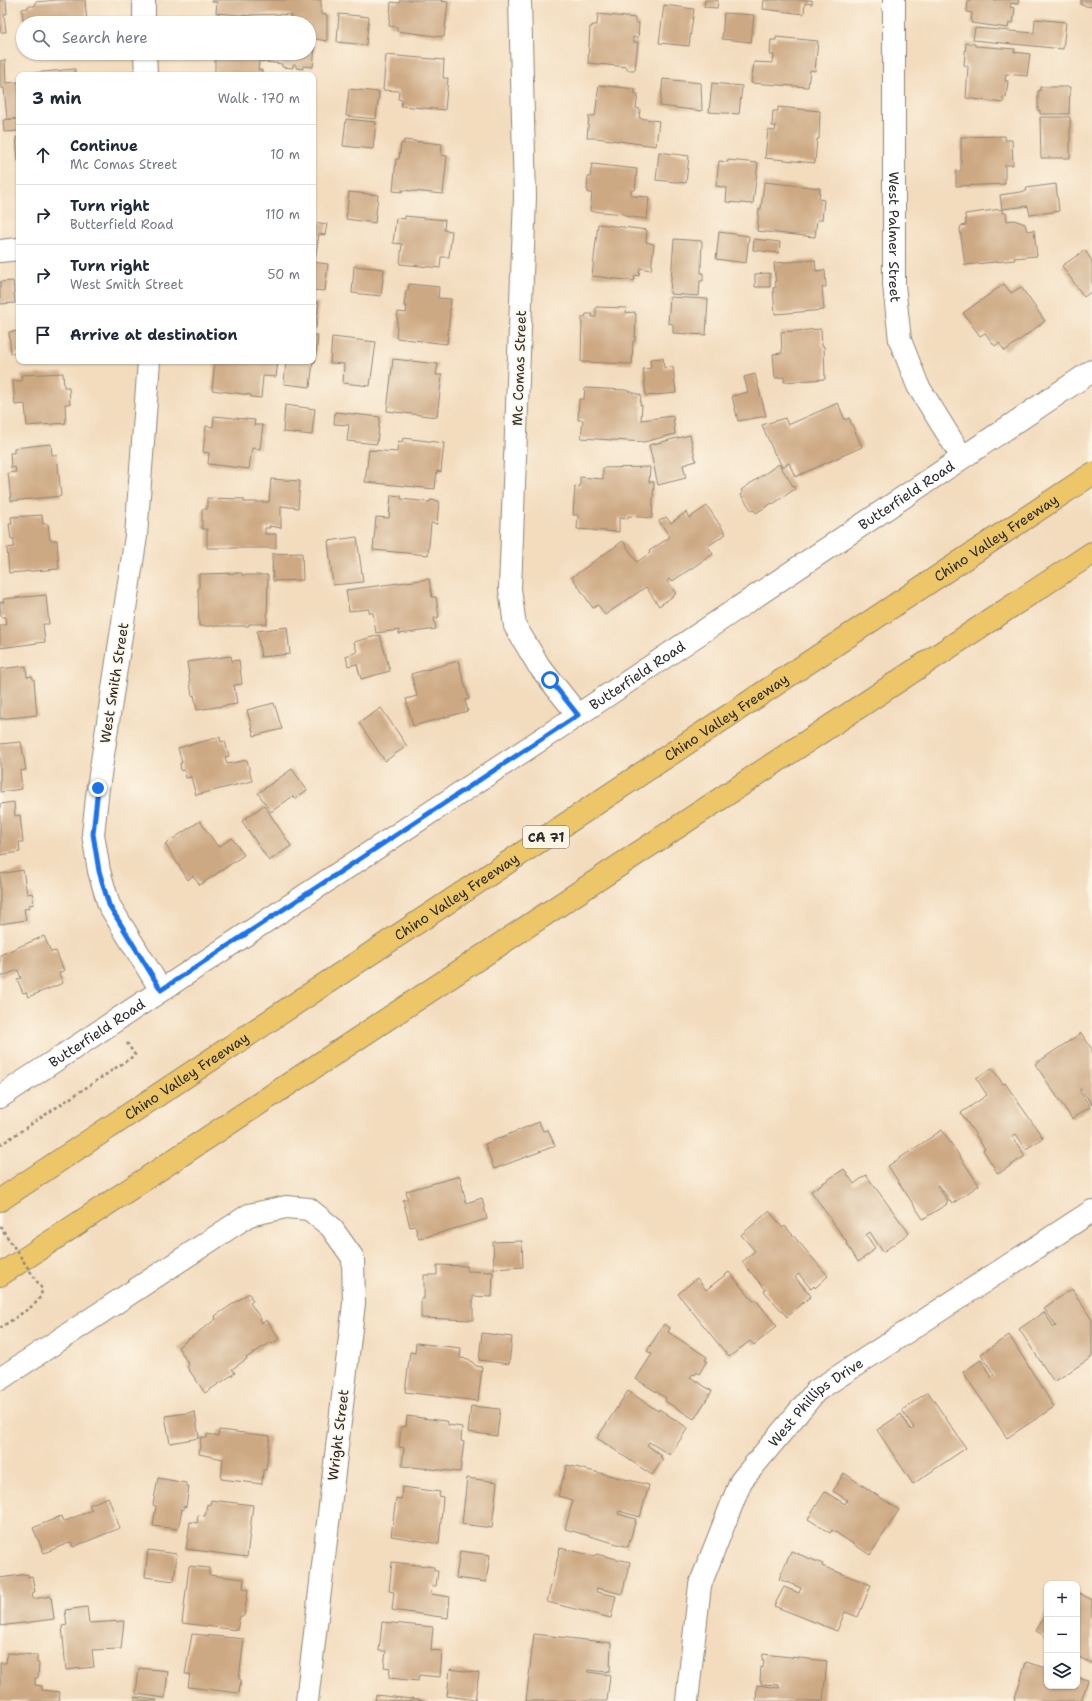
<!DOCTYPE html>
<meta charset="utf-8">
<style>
:root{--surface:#fff;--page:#f2f2f3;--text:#1f2937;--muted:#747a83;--line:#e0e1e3}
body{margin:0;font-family:"Shantell Sans",sans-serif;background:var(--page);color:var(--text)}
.controls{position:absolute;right:12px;bottom:12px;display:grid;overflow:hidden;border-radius:8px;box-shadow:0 1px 3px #0004}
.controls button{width:36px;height:36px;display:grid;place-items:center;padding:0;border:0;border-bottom:1px solid var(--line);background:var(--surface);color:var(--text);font:20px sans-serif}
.stop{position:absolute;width:12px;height:12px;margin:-9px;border:3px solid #1a73e8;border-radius:50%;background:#fff}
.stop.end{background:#1a73e8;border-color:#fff;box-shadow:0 1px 4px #0008}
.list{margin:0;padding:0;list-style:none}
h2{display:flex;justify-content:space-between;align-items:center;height:52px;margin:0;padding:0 16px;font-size:17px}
h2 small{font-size:13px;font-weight:400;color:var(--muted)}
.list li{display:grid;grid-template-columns:26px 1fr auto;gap:12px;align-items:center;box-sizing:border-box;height:60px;padding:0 16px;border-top:1px solid var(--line)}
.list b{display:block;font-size:15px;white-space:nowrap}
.list p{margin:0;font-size:13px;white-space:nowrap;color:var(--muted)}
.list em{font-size:13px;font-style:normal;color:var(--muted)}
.icon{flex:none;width:22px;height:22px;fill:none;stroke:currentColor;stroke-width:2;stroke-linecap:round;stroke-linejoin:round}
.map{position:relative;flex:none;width:1092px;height:1701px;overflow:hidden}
.search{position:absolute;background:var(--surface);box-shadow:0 1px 3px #0004;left:16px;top:16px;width:300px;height:44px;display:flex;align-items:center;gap:10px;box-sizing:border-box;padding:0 14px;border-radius:22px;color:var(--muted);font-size:15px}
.panel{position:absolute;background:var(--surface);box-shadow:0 1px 3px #0004;left:16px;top:72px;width:300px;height:292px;border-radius:8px}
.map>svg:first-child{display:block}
.building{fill:#cda983}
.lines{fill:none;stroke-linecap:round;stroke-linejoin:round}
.minor-casing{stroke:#8f8474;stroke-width:24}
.highway-casing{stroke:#8f8474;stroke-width:24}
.path{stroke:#8f8474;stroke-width:2.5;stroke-dasharray:3 3;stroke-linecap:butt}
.minor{stroke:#fff;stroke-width:22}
.highway{stroke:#ecc669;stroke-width:22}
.path-bridge{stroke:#8f8474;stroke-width:2.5;stroke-dasharray:3 3;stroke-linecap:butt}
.route{stroke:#1a73e8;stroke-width:5}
.labels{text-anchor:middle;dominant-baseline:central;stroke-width:3;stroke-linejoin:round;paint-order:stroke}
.shield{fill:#fcf5e5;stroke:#6a6863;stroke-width:1}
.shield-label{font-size:13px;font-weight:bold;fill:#2b2b2b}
.street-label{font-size:14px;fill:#2b2b2b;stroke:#fcf5e5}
</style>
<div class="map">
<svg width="1092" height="1701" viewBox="0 0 1092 1701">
<rect width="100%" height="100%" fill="#fcf5e5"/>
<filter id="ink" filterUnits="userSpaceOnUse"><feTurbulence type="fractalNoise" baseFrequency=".025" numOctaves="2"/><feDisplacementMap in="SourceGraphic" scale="8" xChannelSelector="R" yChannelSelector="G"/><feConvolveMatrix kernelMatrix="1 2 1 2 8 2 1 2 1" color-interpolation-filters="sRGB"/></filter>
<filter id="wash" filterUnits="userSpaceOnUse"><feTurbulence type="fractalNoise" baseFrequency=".012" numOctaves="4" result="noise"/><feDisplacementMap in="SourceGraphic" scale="16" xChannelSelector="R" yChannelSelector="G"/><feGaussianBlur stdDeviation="0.9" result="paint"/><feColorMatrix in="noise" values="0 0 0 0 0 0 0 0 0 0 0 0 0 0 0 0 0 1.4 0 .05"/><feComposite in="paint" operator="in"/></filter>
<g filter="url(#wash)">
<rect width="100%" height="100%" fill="#f3dcbe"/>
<g id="blocks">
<path class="building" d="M0 0H6L7 14H4L6 32H0Z
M57 0H85L87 23H29V19L23 20 22 9 28 8V6H35V2Z
M212 0H321V14L327 15V41L309 38V23H290L291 15 279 14 250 15 251 16 216 13 217 2H212Z
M400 0H442L441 1 448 2 444 37 397 31V27L389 26 391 2 399 3Z
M705 0H718L717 8 704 7Z
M764 0H812V4L805 3 804 14 763 9Z
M968 0H1019L1018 4 1011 3 1010 7 1015 8 1013 23H1009L1008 28 971 23 972 13 967 12Z
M1081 0H1092V7L1081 5Z
M664 5 694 9 689 46 659 43Z
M724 13 754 15 751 42 722 39Z
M339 14 369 17 366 45 337 42Z
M598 14 635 18V22L639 23 638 38 633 37V42H638L635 70H627V67L588 63 590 27H592V25H597Z
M1035 19 1066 22 1063 49 973 40 975 28 1034 33Z
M776 37 818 41 815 71 810 70 808 87 751 83 754 62 773 63 774 55H770L771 40H776Z
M966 43 975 44V46L1015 49 1014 52 1030 54 1027 76 1006 74 1005 81H1008L1006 98 1003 97V103L966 98 968 66 964 65Z
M309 46 315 47 313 67 303 66V69L296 68V65H293V68L282 67V64L259 61 258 70H262V75H215V57H217V54L222 55 223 53H309Z
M386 55 444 60 443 78H448L445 110 401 106 402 100 398 99 399 91 383 90Z
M5 60 6 83 19 82V131L4 132 3 120 16 119H7L4 88H0V61Z
M75 69V75H32V73Z
M663 79 701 83 702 111 660 106Z
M712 83 742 86 739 114 709 112Z
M599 85 635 89V94H638L636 108 640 109 639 118 659 121 656 146 596 138H587L589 116H595Z
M1040 87H1070L1069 114H1040V110L1038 111V91H1040Z
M349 89 379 92 376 119 346 116Z
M778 107 820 111 819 139H817L815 163 765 158 768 130 775 131 776 126H772L773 111H778Z
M1040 117H1070V158H1041Z
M346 119 376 122 373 149 343 146Z
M1005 136V140H1012L1013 165H1005V184L956 186V171H961V137Z
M16 137H19V161H18Z
M404 140 442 144 441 155 447 156 443 194 402 190V192L393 191 396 159H399L401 143 403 144Z
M659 152 689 156 686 183 656 180Z
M728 160 758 163 753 204 726 202 727 188 716 186 719 161 728 162Z
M592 164 637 169 635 190H631V196L649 197 647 219 625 216V214L590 211 592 193H588V190H587L588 177H590Z
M764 182 820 188 819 199 824 200 822 220H817L815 237 757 231 759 209H761Z
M1056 184 1059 211 1030 215 1028 206 1002 209 1000 195 1027 191 1026 188Z
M349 192 378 195 375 223 346 219Z
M1002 209V213H1006L1007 221 1014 220 1025 224 1027 231 1034 230 1037 256 1014 258 1015 260 965 265 960 229 961 226 966 225 965 214Z
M405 216 445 220 444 230 452 231 449 257H441L440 268 400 264 402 244 393 243 396 218 405 219Z
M313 222 327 224 325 235 319 234 315 260H313Z
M598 224 647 230 646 242 654 244 651 270 640 268 639 276 635 275 634 281 592 276Z
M719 232 749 236 746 263 716 259Z
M674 239 702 241 701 268V273H703V281H700L699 296 670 294Z
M754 239 780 242 779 253 753 250Z
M1085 250 1092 261V291L1084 297 1062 266Z
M815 260 816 271 825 270 826 287H822L824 310 775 314 773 288 776 287 774 263Z
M313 262 328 264 325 291 313 290Z
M354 266 384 269 381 296 352 293Z
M770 273V287H755V274Z
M13 281 15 303 0 304V282Z
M409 284 439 287 438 298 451 299 447 344 396 338 398 312 406 313 407 306H404L406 290H408Z
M1004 284 1011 293 1021 287 1045 321 1005 351 999 343 995 346 985 333 980 336 963 313Z
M670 297 708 299 706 335 673 333V324L668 323Z
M313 302H319L316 328H313Z
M596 307 627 308 626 313 635 312V315L636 314 635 341H633L632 364 581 362 582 317H585L586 314H592V317H596Z
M821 329 822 346H824L825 379 784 382V377L775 378 773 354 782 353 781 332Z
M19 331V353L11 354 9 332Z
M313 335H318L315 362H313L310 387 284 384 286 361H313Z
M332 337 376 342 370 386 343 383 344 364 330 363Z
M663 358 664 368 673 367 676 393 646 396 643 369 651 368 650 359Z
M393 359 438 364 436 375H442L437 417 387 411Z
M215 361H278L276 377 263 376 261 398 251 397V395L212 390Z
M63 373 64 387H69L70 404H65L66 423 27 426 25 404 15 405 13 381H22L21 375Z
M755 374 766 416 738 421 732 396 748 392 744 377Z
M585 388 625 390 641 395 640 405H642L641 420 673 416 675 434 644 442 581 438 583 420H578L579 399H584Z
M838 403 845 420 849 418 862 447 795 477 789 463 782 467 776 454 775 455 762 425 785 418 788 425Z
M285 405 315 409 312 435 283 432Z
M335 412 380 417 377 444 347 441 349 425 334 424Z
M214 416 255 420 254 425H263L260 449 252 448 249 469 208 464 209 453 203 452 206 426 213 427Z
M690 435 696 461 683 465 686 478 658 485 649 445Z
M403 438 444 443 441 472 437 471 435 489 365 482 369 450 397 452 398 441 402 442Z
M51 444 52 455H57L61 496 11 501 8 473 16 472 15 467 11 468 10 453H14V448Z
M779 464 795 489 773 504 772 503 756 513 754 510 752 511 741 495 743 493 741 490Z
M650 467 649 482H654L652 518 628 516V519L619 518V532L577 529 578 515H573L575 486 580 487V477L603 479V468Z
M271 479 300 481 298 508 281 506V528L269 526 270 528H265V534H276V548H207V529H202V509H207V498L244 499V502H269Z
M391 495 401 496V499L430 502V500L439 501 437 524 431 523 428 555 373 550 376 517 389 518Z
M707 506 726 534 708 546 713 554 671 582 669 579 667 581 676 594 659 606 646 587 605 615 598 605 593 608 572 577 623 541 637 562 650 553 649 551 670 537 659 521 666 517 671 523 686 512 689 518Z
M42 515 43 524H48L50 540H57L59 569 9 573 7 548 14 547V539H11L9 524H12L11 517Z
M357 537 363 582 333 585 328 541Z
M302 553 303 580 273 581 272 554Z
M242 573V575H268L267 624H249V626H199L198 589 199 588V574Z
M429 579 432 597H436L439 617 434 618 436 629 399 634V630L376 633 373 613H369V609L349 611 346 590Z
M46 595 49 624H43L45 642 0 648V625H6L5 617H1L0 602H4L3 599Z
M287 627 290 654 261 657 257 631Z
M380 635 390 671 361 679 357 664 348 666 346 656 357 652 354 642Z
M231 656 232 661 239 660 242 684 234 685 237 704 197 710 194 695 192 696 187 662Z
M458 661 469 699 465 700 468 711 413 726 406 699 417 696 411 674Z
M26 666 27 677 32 676 33 679H34L37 715 0 719V669Z
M274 703 282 729 254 736 247 710Z
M381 708 407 746 385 761 359 723Z
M220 737 221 742 225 741 229 756 225 757 227 764 247 760 252 781 196 795 191 777 186 778 184 770 181 771 180 763H182L178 748Z
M21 742 26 770 20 771 22 789 0 792V744Z
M292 769 307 790 295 799 293 796 271 812 258 793Z
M14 802 15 816 20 815 23 842H19L20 852 0 855V804Z
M264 805 291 846 269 861 242 821Z
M200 821 218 847 232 838 244 855 200 885 193 876 188 880 165 844Z
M23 870 27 894 32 893 34 904 29 905 30 908 24 909 26 920 0 924V874Z
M44 936 51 952 56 951 64 971 59 973 63 983 28 997 26 992 23 993 17 979 21 978 18 970 0 977V955Z
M1081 1033 1092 1049V1105L1081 1089 1079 1090 1090 1107 1072 1119 1035 1064Z
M992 1068 1003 1084 1005 1083 1043 1138 1026 1149 1016 1134 1012 1136 1025 1156 998 1174 983 1150 985 1149 961 1113 987 1095 976 1078Z
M539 1122 543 1131 548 1130 555 1146 494 1169 485 1144Z
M942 1130 979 1185 952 1204 939 1185 937 1186 948 1201 946 1203 947 1204 923 1219 888 1166Z
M844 1169 854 1184 866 1175 909 1233 883 1252 870 1232 866 1235 875 1248 872 1250 873 1251 858 1262 847 1244H848L811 1191Z
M460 1176 466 1203 482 1198 487 1219 419 1239 415 1226 410 1227 403 1200 408 1199 406 1191Z
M769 1211 783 1228 785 1226 828 1276 815 1288 814 1286 811 1289 799 1274 795 1277 811 1296 787 1317 764 1291 766 1290 742 1262 755 1251 741 1235Z
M522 1241 523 1267 494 1269 493 1242Z
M437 1265 467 1266V1271L493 1272 492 1297 473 1296V1320L421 1318V1298L424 1299V1275H437Z
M729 1272 753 1301 755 1299 777 1326 754 1345 750 1341 729 1357 678 1294 697 1278 706 1290Z
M1072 1289 1092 1320V1357L1054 1382 1019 1329 1044 1312 1054 1327 1056 1326 1044 1308Z
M249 1293 253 1301 250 1303 261 1319 260 1320 262 1323 267 1320 279 1339 272 1344 271 1342 246 1358 247 1359 232 1369 235 1373 205 1393 187 1367 189 1365 178 1347 216 1319 215 1316Z
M664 1324 670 1328 668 1332 707 1357 705 1360 707 1361 699 1374 697 1372 695 1375 693 1374 690 1377 712 1391 694 1419 665 1401 666 1398 636 1379 652 1354 647 1351Z
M482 1333 512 1337 509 1364 479 1360Z
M1009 1335 1054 1407 1007 1438 963 1372 981 1360 991 1377 994 1375 981 1354Z
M416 1343 461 1348 460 1358 469 1359 476 1366 482 1367 478 1401 405 1392 410 1352 415 1353Z
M628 1391 658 1411 659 1409 688 1428 670 1455 649 1442 647 1445 662 1456 660 1457 663 1459 652 1475 597 1438Z
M928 1392 966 1448 913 1484 877 1430 901 1414 911 1430 914 1428 902 1410Z
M471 1406 500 1409 497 1436 468 1432Z
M195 1412 199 1438 170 1443 165 1416Z
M407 1416 445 1421 448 1422V1425L462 1427 461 1441 464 1442 460 1472 402 1466 404 1448 399 1447 401 1426 406 1427Z
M219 1430 270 1436 266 1470H263L262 1484 221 1479 223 1459 199 1454 201 1437 207 1438V1434L218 1436Z
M567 1465 649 1485 640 1517 619 1511 618 1514 636 1519 628 1547 565 1529 573 1500 558 1496Z
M844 1473 899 1510 870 1555 832 1530 830 1533 808 1519 825 1492 845 1504 847 1500 833 1491Z
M158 1478 186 1483V1486H189L186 1507 184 1506 183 1510 182 1509 178 1529 153 1526 156 1506 153 1505Z
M467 1478 497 1482 492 1528 462 1524Z
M402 1487 440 1492 439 1496 443 1497 439 1544 391 1536 396 1498 401 1499Z
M108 1497 120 1528 73 1547 71 1542 44 1553 33 1528 61 1516 63 1522 92 1510 89 1505Z
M211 1500 253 1505 247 1557 186 1549 190 1522 197 1523 198 1515 205 1516 207 1504 210 1505Z
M560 1548 595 1556 596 1554 630 1562 622 1594 597 1588 596 1592 616 1596 611 1618 547 1602Z
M148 1550 177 1554 174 1581 145 1577Z
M460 1551 490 1555 486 1582 456 1578Z
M791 1551 823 1564 822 1566 871 1585 858 1617 845 1612 837 1631 774 1606 784 1587 799 1593 801 1588 779 1579Z
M392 1562 434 1567V1571H438L436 1586H432L431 1594 450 1597 448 1618 392 1610 394 1592 389 1591Z
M189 1566 209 1568V1575L244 1579 243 1588 248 1589 244 1616H240L237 1630 182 1623Z
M28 1574V1577L32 1576 35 1592H32L33 1599 51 1596 54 1619 0 1626V1578Z
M1077 1592 1092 1600V1664L1077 1656Z
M87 1607 89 1623 124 1621 121 1649 92 1650 94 1667 66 1670 62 1626 67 1625 65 1610Z
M1047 1612V1637L1036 1631Z
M382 1622 433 1627 431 1650 442 1651 440 1677 419 1675 418 1681 389 1678 390 1668 384 1667 386 1651H379Z
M192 1634 244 1639 239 1679 241 1680 239 1693 188 1687 190 1674H185Z
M534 1634 611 1643 610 1671H607V1672L588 1670V1672L610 1675 607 1701H526Z
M7 1653 37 1655V1663H39L38 1678H35V1685L42 1686V1690L60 1692 59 1701H0V1663H6Z
M763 1654 827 1661 823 1701H756L757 1685 779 1688V1685L761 1684V1681H760L761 1667 763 1668 764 1660H762Z
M1026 1662 1047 1668V1686H1077V1677L1088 1680 1081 1701H1014Z
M139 1668 168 1671 165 1698 136 1694Z
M450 1669 479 1673 475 1700 447 1696Z
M376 1695 411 1699V1698L430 1701H375Z
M135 1697 157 1700V1701H135Z"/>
</g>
</g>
<g filter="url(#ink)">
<use href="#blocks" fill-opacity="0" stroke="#8f8474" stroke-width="1"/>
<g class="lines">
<g class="minor-casing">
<g id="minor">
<path d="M144 0V23"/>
<path d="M520 0 525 197 510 589 515 626 539 666 578 715"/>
<path id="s1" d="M894 0V285L900 340 918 386 962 457"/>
<path d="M145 53 146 75"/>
<path d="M0 251 19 249"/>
<path d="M149 361 136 536 98 788 93 834 99 871 109 905 161 990"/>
<path id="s2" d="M0 1097 578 715 1092 371"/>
<path d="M0 1379 249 1215 286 1207 309 1209 331 1227 353 1258 354 1303 307 1701"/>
<path id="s3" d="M687 1701 700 1585 741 1481 816 1391 1092 1211"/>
</g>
</g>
<g class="highway-casing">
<g id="highway">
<path id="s4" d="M0 1200 1092 474"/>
<path d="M0 1275 1092 553"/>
</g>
</g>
<path class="path" d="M0 1145 135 1055 127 1043
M0 1328 34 1305 41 1296"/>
<use href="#minor" class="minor"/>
<use href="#highway" class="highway"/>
<path class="path-bridge" d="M0 1226 42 1289 41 1296"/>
</g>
</g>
<g class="lines" filter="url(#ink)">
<path class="route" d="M98 788 93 834 99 871 109 905 161 990 578 715 550 680"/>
</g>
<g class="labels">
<rect class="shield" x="523" y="826" width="46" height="22" rx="3"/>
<g class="shield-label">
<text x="546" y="837">CA 71</text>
</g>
<g class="street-label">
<text stroke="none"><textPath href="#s1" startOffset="237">West Palmer Street</textPath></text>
<text transform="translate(519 368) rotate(-88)">Mc Comas Street</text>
<text stroke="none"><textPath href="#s2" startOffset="1088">Butterfield Road</textPath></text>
<text stroke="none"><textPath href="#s4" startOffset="1196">Chino Valley Freeway</textPath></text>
<text stroke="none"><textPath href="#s2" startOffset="764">Butterfield Road</textPath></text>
<text transform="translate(114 683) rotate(-81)">West Smith Street</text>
<text stroke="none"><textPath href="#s4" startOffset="872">Chino Valley Freeway</textPath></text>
<text stroke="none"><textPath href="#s4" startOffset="548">Chino Valley Freeway</textPath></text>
<text stroke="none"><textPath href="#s2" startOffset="116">Butterfield Road</textPath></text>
<text stroke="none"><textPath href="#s4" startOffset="224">Chino Valley Freeway</textPath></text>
<text stroke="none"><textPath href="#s3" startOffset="338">West Phillips Drive</textPath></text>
<text transform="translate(338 1435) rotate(-83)">Wright Street</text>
</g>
</g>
</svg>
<div class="controls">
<button>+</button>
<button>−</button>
<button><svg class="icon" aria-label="layers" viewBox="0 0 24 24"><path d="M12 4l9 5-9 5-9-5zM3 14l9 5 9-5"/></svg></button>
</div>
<div class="stop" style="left:550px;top:680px"></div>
<div class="stop end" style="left:98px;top:788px"></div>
<div class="search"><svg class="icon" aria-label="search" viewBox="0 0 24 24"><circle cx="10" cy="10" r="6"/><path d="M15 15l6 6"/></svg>Search here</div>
<section class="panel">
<h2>3 min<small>Walk · 170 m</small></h2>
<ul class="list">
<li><svg class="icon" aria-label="ahead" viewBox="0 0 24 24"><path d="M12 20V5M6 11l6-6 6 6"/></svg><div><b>Continue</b><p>Mc Comas Street</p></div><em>10 m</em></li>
<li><svg class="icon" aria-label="right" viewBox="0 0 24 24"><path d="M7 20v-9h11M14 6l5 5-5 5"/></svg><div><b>Turn right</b><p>Butterfield Road</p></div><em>110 m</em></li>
<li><svg class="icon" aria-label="right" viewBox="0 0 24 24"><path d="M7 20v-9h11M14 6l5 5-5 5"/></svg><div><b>Turn right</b><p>West Smith Street</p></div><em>50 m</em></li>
<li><svg class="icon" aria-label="arrive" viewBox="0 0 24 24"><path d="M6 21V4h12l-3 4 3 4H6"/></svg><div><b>Arrive at destination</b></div></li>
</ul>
</section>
</div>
